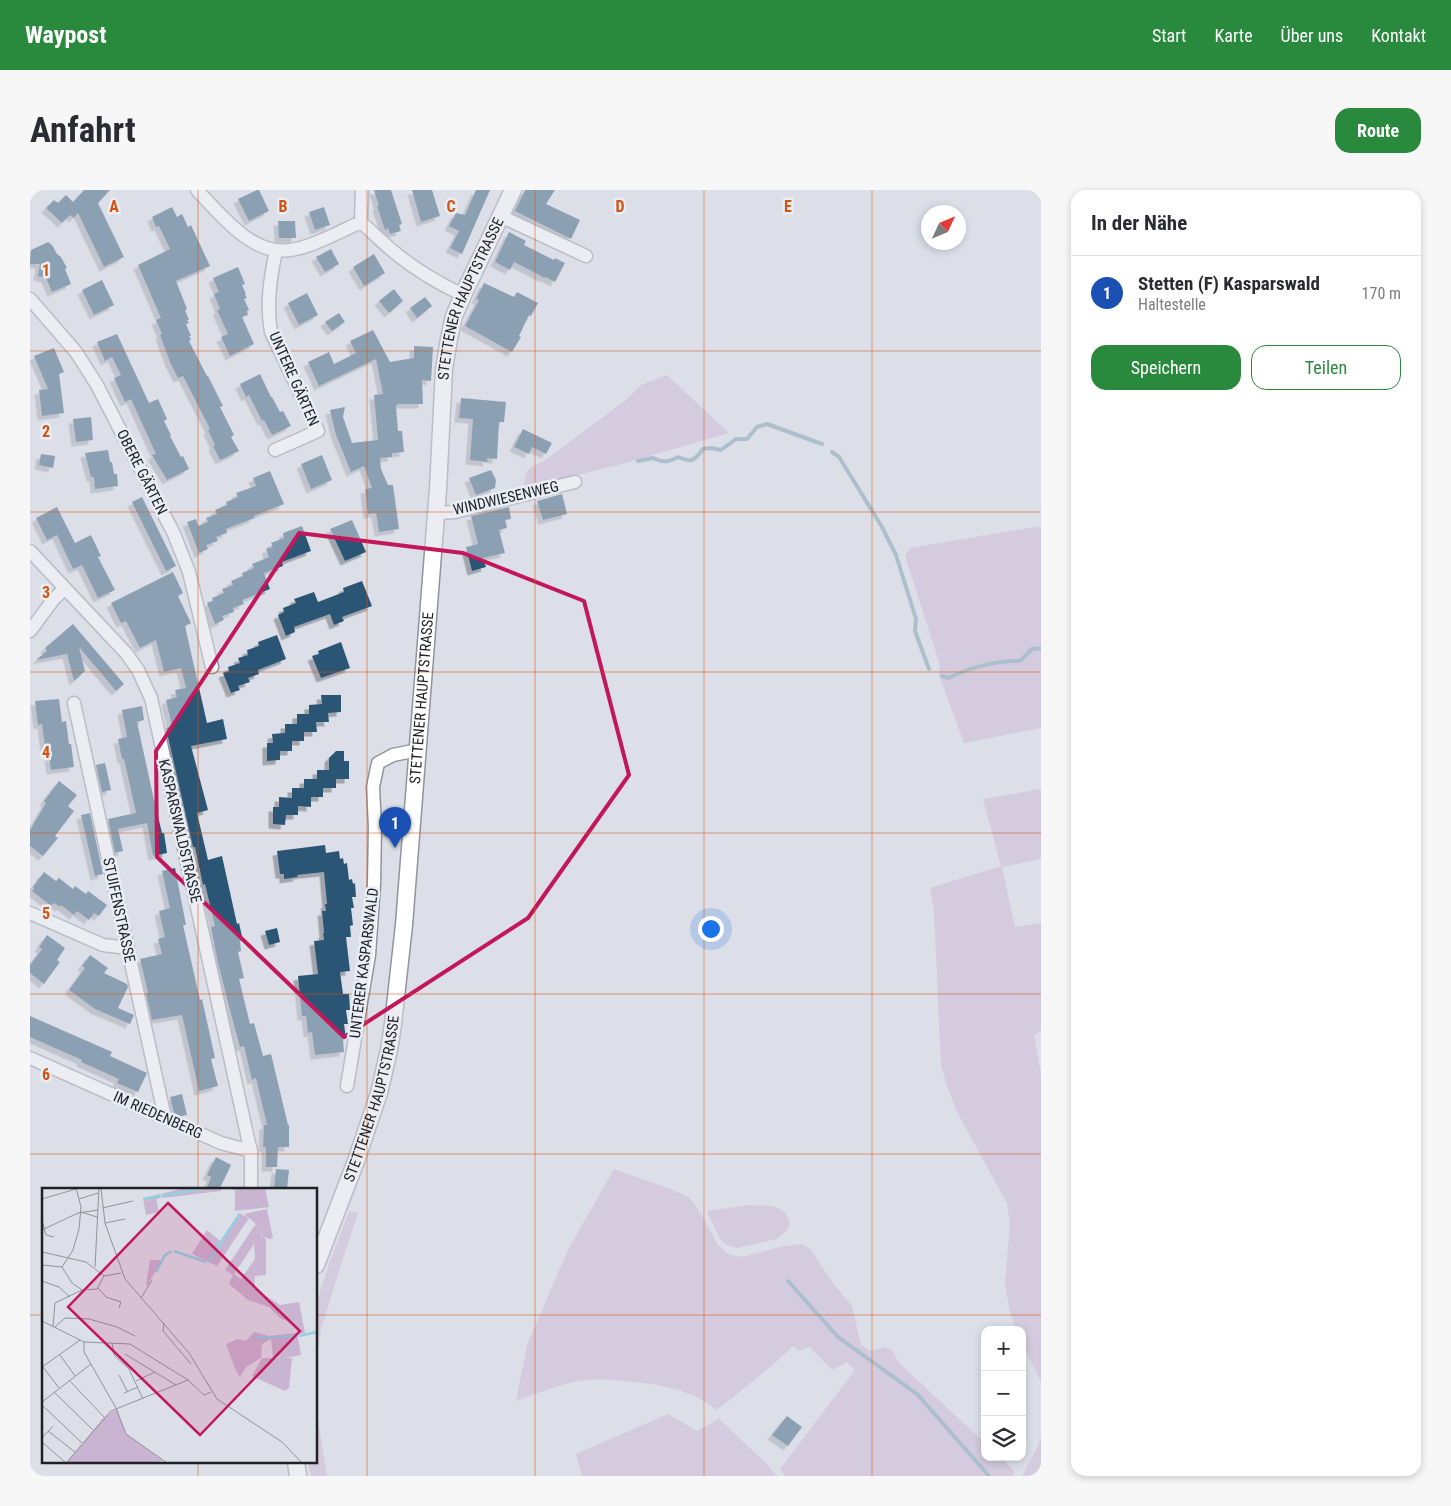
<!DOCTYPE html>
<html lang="de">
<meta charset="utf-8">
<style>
:root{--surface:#fff;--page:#f7f7f7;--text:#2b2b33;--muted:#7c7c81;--line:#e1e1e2;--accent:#298a3d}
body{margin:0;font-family:"Roboto Condensed",sans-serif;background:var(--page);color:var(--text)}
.controls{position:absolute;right:15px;bottom:15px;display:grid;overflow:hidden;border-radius:10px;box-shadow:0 2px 8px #0003}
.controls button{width:45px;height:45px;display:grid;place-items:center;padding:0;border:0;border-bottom:1px solid var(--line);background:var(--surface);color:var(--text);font:25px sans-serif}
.compass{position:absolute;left:891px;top:15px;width:45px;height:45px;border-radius:50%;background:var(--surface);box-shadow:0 2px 8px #0003;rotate:46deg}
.you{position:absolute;left:680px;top:738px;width:18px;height:18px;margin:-12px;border:4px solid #fff;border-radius:50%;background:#1a73e8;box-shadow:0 0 0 8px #1a73e833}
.badge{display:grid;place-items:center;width:32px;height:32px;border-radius:50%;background:var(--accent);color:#fff;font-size:16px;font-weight:700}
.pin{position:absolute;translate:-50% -41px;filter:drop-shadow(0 1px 2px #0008)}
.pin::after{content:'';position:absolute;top:26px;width:18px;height:15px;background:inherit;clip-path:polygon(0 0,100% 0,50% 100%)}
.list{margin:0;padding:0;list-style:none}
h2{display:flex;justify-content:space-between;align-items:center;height:65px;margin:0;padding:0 20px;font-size:21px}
h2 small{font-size:16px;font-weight:400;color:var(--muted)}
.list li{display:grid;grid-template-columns:32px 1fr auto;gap:15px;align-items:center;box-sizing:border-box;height:75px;padding:0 20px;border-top:1px solid var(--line)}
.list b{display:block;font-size:19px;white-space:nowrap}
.list p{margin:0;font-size:16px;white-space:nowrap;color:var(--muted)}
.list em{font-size:16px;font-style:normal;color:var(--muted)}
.actions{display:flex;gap:10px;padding:15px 20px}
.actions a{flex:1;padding:11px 0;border:1px solid var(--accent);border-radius:15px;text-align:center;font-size:18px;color:var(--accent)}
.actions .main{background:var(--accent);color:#fff}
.icon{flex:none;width:28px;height:28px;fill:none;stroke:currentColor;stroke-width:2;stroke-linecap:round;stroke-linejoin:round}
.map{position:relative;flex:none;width:1011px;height:1286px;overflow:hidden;border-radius:15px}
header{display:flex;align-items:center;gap:30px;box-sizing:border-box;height:70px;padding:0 25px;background:var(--accent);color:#fff}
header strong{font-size:24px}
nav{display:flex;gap:28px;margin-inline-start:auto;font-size:18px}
.intro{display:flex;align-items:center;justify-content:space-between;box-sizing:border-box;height:120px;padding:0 30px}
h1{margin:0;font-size:35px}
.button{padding:12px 22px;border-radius:15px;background:var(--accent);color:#fff;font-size:18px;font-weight:700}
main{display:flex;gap:30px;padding:0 30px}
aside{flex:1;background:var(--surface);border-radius:15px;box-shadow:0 2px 8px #0003}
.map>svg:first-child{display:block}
.green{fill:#c9b4d2}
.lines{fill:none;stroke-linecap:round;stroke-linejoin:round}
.stream{stroke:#709caa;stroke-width:4}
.building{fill:#2c5574;filter:url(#shadow)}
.minor-casing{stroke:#91949c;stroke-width:15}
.tertiary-casing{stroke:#91949c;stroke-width:19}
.minor{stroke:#fff;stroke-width:12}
.tertiary{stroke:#fff;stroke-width:16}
.marked{fill:none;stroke:#c2185b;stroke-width:4;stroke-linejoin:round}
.grid{fill:none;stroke:#d4530e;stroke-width:1;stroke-opacity:0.55}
.labels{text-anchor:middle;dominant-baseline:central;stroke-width:5;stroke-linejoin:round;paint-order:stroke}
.street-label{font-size:15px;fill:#1f2023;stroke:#e9edf5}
.inset-river{fill:none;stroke:#92d1e4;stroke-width:2.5}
.inset-road{fill:none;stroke:#909399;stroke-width:1}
.view{fill:#c2185b;fill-opacity:0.15;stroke:#c2185b;stroke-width:2.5}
.inset-edge{fill:none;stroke:#1f2023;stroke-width:2.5}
.grid-label{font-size:16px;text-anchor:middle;font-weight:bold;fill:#d4530e;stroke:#e9edf5;stroke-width:5;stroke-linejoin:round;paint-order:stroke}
</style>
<header>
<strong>Waypost</strong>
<nav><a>Start</a><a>Karte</a><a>Über uns</a><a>Kontakt</a></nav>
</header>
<div class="intro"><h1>Anfahrt</h1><a class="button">Route</a></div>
<main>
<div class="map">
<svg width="1011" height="1286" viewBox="0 0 1011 1286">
<defs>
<filter id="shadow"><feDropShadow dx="-4.5" dy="4.5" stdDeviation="0" flood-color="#0004"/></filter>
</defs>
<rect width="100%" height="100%" fill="#dcdfe8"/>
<path class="green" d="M637 185 699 243 588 275 495 298C492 281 500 277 514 271L596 210 611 195Z
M1011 336V538L934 553 909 485 910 475 875 366 880 358Z
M1011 599V669L972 677 985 737 1011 733V840L1004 846 1011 884V1192L992 1153V1140H986L980 1122 975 1094 980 1034 977 1013 928 924 918 899 911 875 904 721 900 698 971 676 953 609Z
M584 979 640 999 659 1007 668 1019 688 1055 698 1064 713 1067 750 1057 772 1054 781 1060 802 1092 822 1116 831 1155 840 1161 856 1157 862 1160 869 1173 955 1253V1267H970L985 1282 982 1286H755L750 1279 825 1180 817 1172 802 1180 780 1157 769 1161 763 1156 745 1173 687 1220C659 1198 628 1194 594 1191 577 1189 561 1188 544 1192 524 1196 505 1204 486 1211L497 1155 538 1060Z
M719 1015 743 1016 755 1022 760 1032 758 1039 747 1049 707 1058 697 1055 690 1049 677 1021Z
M319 1021 328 1023 308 1084 291 1139 286 1174V1114L298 1077Z
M286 1198 287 1223 297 1286H281L278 1272H286Z
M638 1224 667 1241 689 1229 737 1274 747 1286H552L546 1264Z
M1011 1247V1286H992L1007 1258Z"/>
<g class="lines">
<path class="stream" d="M802 262 809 267 852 337 866 365 886 429 885 441 899 479
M608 271 623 268C633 273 639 272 648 267 662 273 664 271 673 259L681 258 691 260 706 249H717L727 237 737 234 792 254
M912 486 919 488C937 478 969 470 990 471L1002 459 1011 458
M758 1091 808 1147 887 1204 959 1286"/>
</g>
<path class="building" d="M54 0H80L68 13 94 67 74 77 48 23 44 28 40 25 32 33 16 18 24 10 28 13 36 5 43 12Z
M227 0H229L239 21 219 31 208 9Z
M344 0H361L372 34 369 35 371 41 360 44 358 38 355 40 347 16H349Z
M382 0H402L410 26 391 32Z
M446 0H460L432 64 420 58 429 41 419 36 426 23 435 25Z
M495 0H525L516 14 550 30 541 49 485 21Z
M142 17 147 27 152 24 158 37 161 35 180 76 146 91 157 119 155 120 159 130H157L159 133 156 134 161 146H159L161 150 159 151 177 186H178L193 216 190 217 204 245 201 247 209 261 190 270 183 256 185 255 178 240 180 239 153 186 148 188 140 172 130 145 132 144 126 130 131 128 108 75 140 59 129 36 126 37 122 27Z
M294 17 300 35 285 40 279 22Z
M248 31H265L266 48H249Z
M479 42 496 51 494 55 524 70 525 68 535 73 525 92 516 87 515 88 484 72 480 80 465 72Z
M18 52 22 55 27 64 31 67 37 78 35 79 41 94 22 102 16 88 8 86 10 74H0L1 60Z
M301 59 309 74 295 82 286 67Z
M344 64 355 83 334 96 323 77Z
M208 77 215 94 212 95 216 104 215 105 217 108 214 109 219 120 217 121 218 125 212 127 224 154 200 166 191 147 198 144 187 120 190 119 184 104 189 102 183 88Z
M72 90 84 115 64 125 52 100Z
M454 93 484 107 487 102 508 113 501 126 499 125 489 146 491 147 482 162 435 136 449 110 446 109Z
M364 99 373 111 359 123 349 111Z
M277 103 288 125 269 135 258 113Z
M395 107 402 116 387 128 380 118Z
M309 123 315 132 302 141 295 132Z
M343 140 360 172 384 168V156L403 157 401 191 392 190 393 214H368L366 216 368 241H372L374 262 362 263V267L350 268 351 279 358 295H363L369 339 349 342 346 323 338 324 335 299 342 298 334 276 321 282 306 245 300 220 315 217 313 227 322 253 348 250 344 205 353 204 346 169 289 196 278 172 299 162 304 174 326 163 320 151Z
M87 144 119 213 128 209 137 229 134 231 141 245 140 246 151 267 153 266 159 279 137 290 122 265 126 264 101 209 95 212 84 188 91 185 82 167 75 171 67 152Z
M24 158 34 182 29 184 34 223 12 226 9 200 18 199 4 166Z
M230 184 241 207H242L250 222 253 221 261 236 242 245 234 230 232 231 219 205 216 207 210 194Z
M431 208 476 212 474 232H469L467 269 457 268 458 272 440 270 443 229 429 228Z
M61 227 63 250 46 252 43 229Z
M493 239 522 253 516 264 502 257 499 264 484 257Z
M78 260 80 272H82L84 284H87L88 296 65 299 64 287H61L55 263Z
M11 264 25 266 23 278 9 275Z
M292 265 302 290 281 299 271 274Z
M461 280 466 290 465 298 446 305 439 288Z
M240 281 254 314 224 326V328L196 339 197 343 186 347 188 351 176 355 178 359 169 363 157 332 166 329 168 336 178 332 176 328 187 324 185 320 197 315 196 312 208 307 206 303 226 296 223 288Z
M532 304 537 324 513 330 507 311Z
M112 307 146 376 136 381 102 312Z
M27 317 45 353 61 345 71 366 68 367 85 400 68 408 52 375 43 379 27 345 17 350 6 328Z
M479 317 481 329 475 330 477 338 469 340 475 363 453 368 456 377 442 381 436 357 448 354 441 326Z
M322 330 336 362 315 371 300 339Z
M272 336 281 361 252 372 253 376 234 383 240 399 212 410 214 414 203 418 204 422 192 426 194 430 185 434 177 413 183 411 182 408 194 403 192 399 203 395 201 391 213 386 212 383 224 378 222 374 239 367 236 359 243 357 241 353 254 348 253 343Z
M143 382 153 403 148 406 161 433 155 436 177 533 193 529 197 549 161 556 178 620 167 623 178 670 192 666 207 734 209 733 213 751H210L211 761 208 762 214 788 209 789 220 834 224 833 233 866 241 864 258 935H259V957H248L247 977H236V957H233L234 935H237L226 888 222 890 214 856 210 857 201 824 188 773 181 737 185 736 175 694 173 695 165 657H163L136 538 142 536 136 510 147 507 145 500 156 498 151 478 134 482 126 450 110 458 96 431 91 433 81 413Z
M332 391 342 416 312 427 314 431 304 435 300 424 264 437 265 442 256 446 248 425 254 422 253 418 266 413 264 409 284 402 288 412 314 402 313 398Z
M43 434 94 494 86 501 49 457 55 481 44 491 37 464 6 470 17 461 15 458Z
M247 445 256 469 228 480 229 484 218 488 220 492 208 496 210 500 201 503 193 483 199 481 198 477 210 473 208 468 218 465 217 460 229 456 228 452Z
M311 452 320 478 291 488 282 466 289 464 288 461Z
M291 505H311V522L298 523 299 532H286L287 542H274V551H262V561H250V570L237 571V553H243L242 544 255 543V534H267V524H279V515L292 514Z
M29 509 32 532 36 531 39 554H41L44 577 21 580 18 557H15L12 534 8 535 5 511Z
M112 516 114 530 107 532 124 610 132 643H134L137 663 123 666 117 633 88 639 93 661 85 663 78 629 106 623 94 569H92L88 549 97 547 92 520Z
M306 561H314V571H319V589H306V598H293V607H281V617L268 616V625H256L255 635 243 634V617H249V607L262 608V598H274V589H287V580H299V568Z
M75 573 81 600 72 602 66 575Z
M29 591 47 605 38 616 44 621 25 646 28 648 13 666 0 656V640L16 613 14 611Z
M60 623 73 684 65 686 51 625Z
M295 655 296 663 309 661 310 669 313 668 314 674 317 673 319 690 322 689 323 694 325 693 326 707H322L324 718H321L323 735 320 736 321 747H316L320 781 310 782 313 804H319L320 820H316L318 834H314L316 849H313L314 862 285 865 282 842 278 843 276 826H272L268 786 288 784 284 751 294 750 293 743H294L292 721H296L295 714H297L294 682 267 685 268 687 254 689V684H250L247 661Z
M145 678 156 735H153L170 810 172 809 185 868 181 869 188 896 169 901 152 825 122 830 116 803H118L110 769 132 764 128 749 135 747 129 721 140 718 132 681Z
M14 682 26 691 29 688 43 699 45 696 56 704 58 701 77 715 69 726 64 723 59 730 47 721 44 725 31 715 30 717 24 713 21 716 2 701 4 699 3 697Z
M247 738 250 752 239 755 235 741Z
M17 745 35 758 27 770 30 772 14 794 0 783V775L12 759 9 757Z
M60 765 78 778 74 783 97 794 98 797 88 818 104 825 100 834 65 819 39 800 55 778 52 776Z
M0 826 82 862 80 866 117 883 108 902 87 893 89 889 51 872 52 870 0 847Z
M152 904 157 925 151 926 144 923 140 907Z
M186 967 201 975 189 1000H176L181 987 177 985Z
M246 979 259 980 257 999 244 998Z
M757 1226 772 1237 758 1256 742 1245Z"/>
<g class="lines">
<g class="minor-casing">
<path id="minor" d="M167 0C190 24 222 66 260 60 280 58 311 41 331 32 344 44 356 56 369 66 389 82 410 94 433 105
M470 26 556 66
M331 32 332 0
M0 109 46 162 67 195 144 344 159 382 182 477
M245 260 288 241 241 142C236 115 240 88 246 61
M406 323 425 322 545 292
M0 361 96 463 108 480 121 508 218 949 221 961V1000
M0 441 23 410 35 398
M44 513 135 928
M0 723 73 755 98 758
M0 868 191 953 221 961
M317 896 339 765 344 694 345 637 343 597 348 573 363 565 388 560"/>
</g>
<g class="tertiary-casing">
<g id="tertiary">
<path id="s1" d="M286 1075 326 971 349 903 359 860 363 834 374 735 408 299 414 179 419 149 424 126 433 105 483 0"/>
<path d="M266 1272 268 1286"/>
</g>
</g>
<use href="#minor" class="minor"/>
<use href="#tertiary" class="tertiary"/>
</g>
<path d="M0 0H1011V1286H0ZM269 343 433 363 554 411 599 585 498 728 314 847 127 667 126 561Z" fill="#dcdfe8" fill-opacity=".55" fill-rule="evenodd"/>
<path class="marked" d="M269 343 433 363 554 411 599 585 498 728 314 847 127 667 126 561Z"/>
<path class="grid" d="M168 0V1000M337 0V1286M505 0V1286M674 0V1286M842 0V1286M0 161H1011M0 322H1011M0 482H1011M0 643H1011M0 804H1011M0 964H1011M0 1125H14M286 1125H1011M168 1272V1286"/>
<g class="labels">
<g class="street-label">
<text stroke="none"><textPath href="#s1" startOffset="986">STETTENER HAUPTSTRASSE</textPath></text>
<text transform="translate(264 189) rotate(66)">UNTERE GÄRTEN</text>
<text transform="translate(112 282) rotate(63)">OBERE GÄRTEN</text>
<text transform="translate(476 308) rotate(-13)">WINDWIESENWEG</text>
<text stroke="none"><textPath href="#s1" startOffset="581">STETTENER HAUPTSTRASSE</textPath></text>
<text transform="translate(150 641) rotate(77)">KASPARSWALDSTRASSE</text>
<text transform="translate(89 720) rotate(78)">STUIFENSTRASSE</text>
<text transform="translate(334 773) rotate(-83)">UNTERER KASPARSWALD</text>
<text stroke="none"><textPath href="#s1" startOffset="176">STETTENER HAUPTSTRASSE</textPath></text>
<text transform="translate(128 925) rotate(24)">IM RIEDENBERG</text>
</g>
</g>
<g transform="translate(12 998)">
<rect width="275" height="275" fill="#dcdfe8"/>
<path d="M142 0H179V3L120 10 119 6ZM180 0H223L227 19 193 23V2ZM118 6 119 10 114 11 117 24 104 27 101 10ZM225 21 231 50 228 51 220 48 212 34 202 26ZM197 25 207 30 175 78 150 66 165 42 178 53ZM213 37 224 52V87L213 88 212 100 238 117 257 114 263 145 257 146 252 136 238 130 227 119 206 112 187 96 191 87 183 82ZM212 56 213 71 199 91 192 86ZM108 72H120L105 98 104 96ZM212 144 227 148 255 145 259 167 243 170H250L247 200 243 203 210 188 220 170H239L231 169 229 151 220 156 219 170 204 179 198 189 194 183 184 156 195 151 204 153ZM75 221 84 246 120 271 118 275H24L62 229Z" fill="#c9b4d2" fill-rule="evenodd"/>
<path class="inset-river" d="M120 8 162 0M101 11 118 8M132 63 164 74M166 74 198 26M114 84 123 67 130 63M257 148 275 144M213 150 256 148"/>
<path class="inset-road" d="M34 0 39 19 37 41 31 62 20 79 30 95 40 102M59 0 63 35 83 91 147 165 175 211 240 254 260 275M0 11 34 1M37 11 56 5M60 20 91 13M39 24 55 29M0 32 4 47 12 49M63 35 83 31M0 42 36 25 56 22M0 64 44 74 62 88M0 77 20 79M53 79 57 0M0 93 17 99 28 109M56 100 64 109 79 114 77 120M99 110 110 92M0 133 42 154 88 156 146 192 162 207 169 204M122 135 121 143 149 176M11 138 13 115 40 102 55 101 62 88 79 85M13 139 23 130 47 131 75 139 93 148M42 154V164L74 220 84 246 125 275M70 155 72 167 87 181 101 211M83 166 134 197M18 167 33 188M0 179 38 152M1 179 17 200M77 187 85 203M27 192 62 229M94 193 113 184M12 204 51 242M82 205 96 199M0 214 49 176M0 217 40 255M6 243 33 264M0 250 11 238M0 254 24 275 69 223 146 192"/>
<path class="view" d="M126 15 258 143 158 247 26 119Z"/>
<rect width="275" height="275" class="inset-edge"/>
</g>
<g class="grid-label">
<text x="84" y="22">A</text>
<text x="253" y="22">B</text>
<text x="421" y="22">C</text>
<text x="590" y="22">D</text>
<text x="758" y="22">E</text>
<text x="16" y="86">1</text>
<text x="16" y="247">2</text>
<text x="16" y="408">3</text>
<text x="16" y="568">4</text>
<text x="16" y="729">5</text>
<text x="16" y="890">6</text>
</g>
</svg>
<div class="controls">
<button>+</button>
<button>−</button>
<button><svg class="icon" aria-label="layers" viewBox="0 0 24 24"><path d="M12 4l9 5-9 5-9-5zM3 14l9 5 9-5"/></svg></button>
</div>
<svg class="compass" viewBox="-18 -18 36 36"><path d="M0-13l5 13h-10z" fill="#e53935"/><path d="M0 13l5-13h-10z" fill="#7c7c81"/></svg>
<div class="you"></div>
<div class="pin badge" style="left:365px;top:658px;background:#1a4fb4">1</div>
</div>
<aside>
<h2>In der Nähe<small></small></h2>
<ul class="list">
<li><span class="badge" style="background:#1a4fb4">1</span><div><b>Stetten (F) Kasparswald</b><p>Haltestelle</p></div><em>170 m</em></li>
</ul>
<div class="actions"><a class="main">Speichern</a><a>Teilen</a></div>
</aside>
</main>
